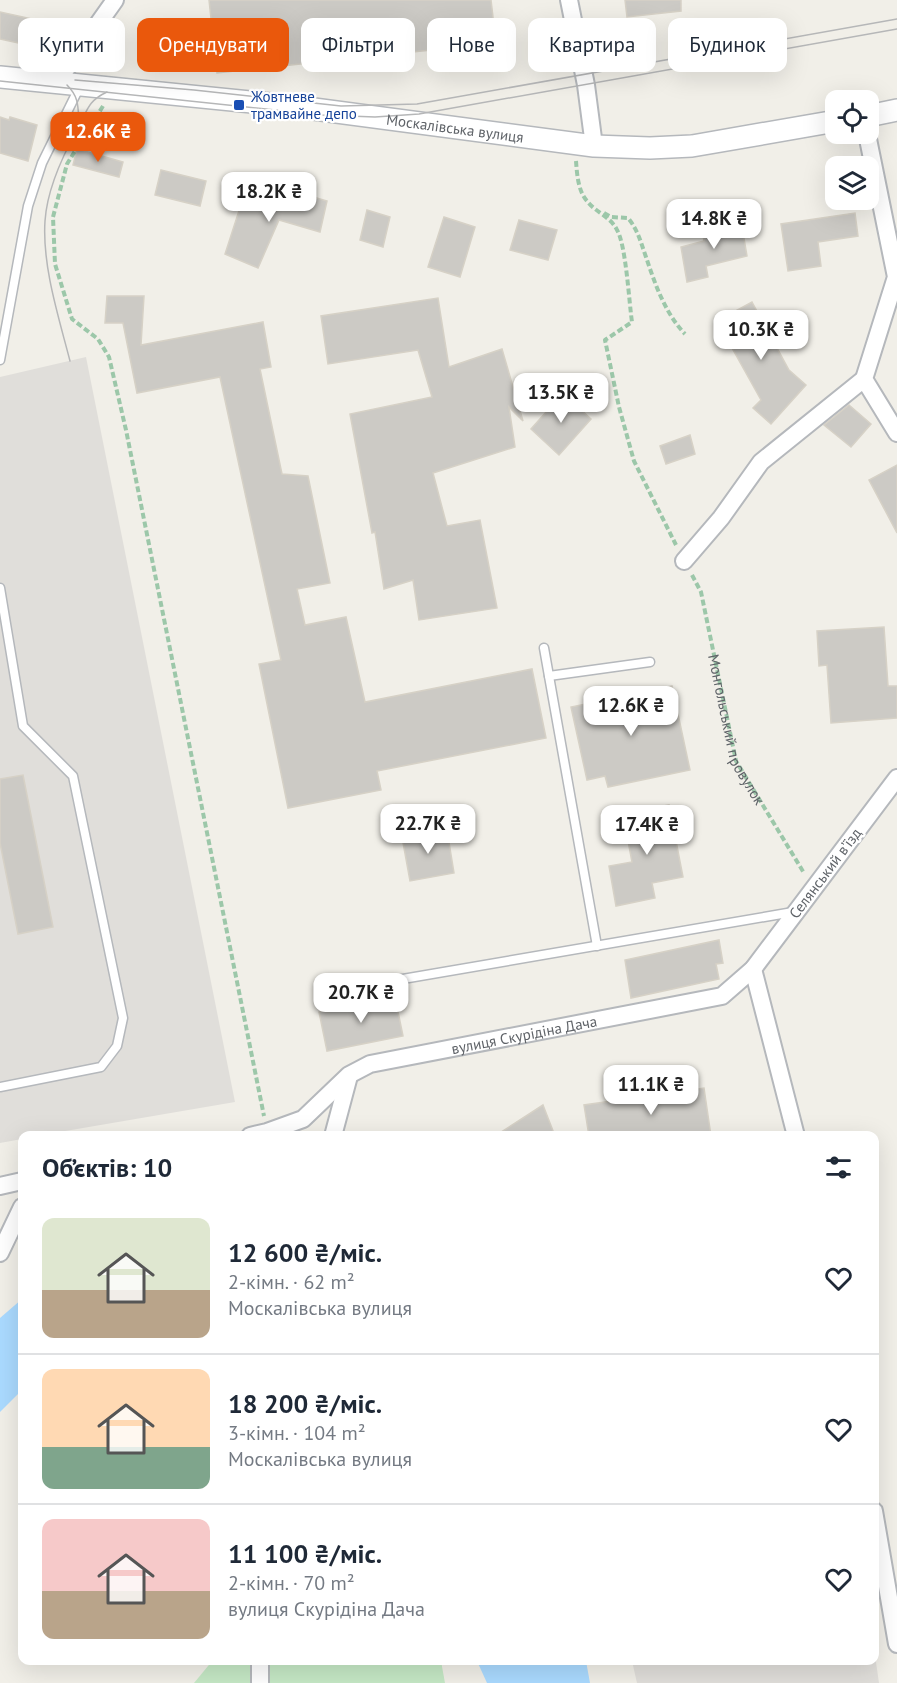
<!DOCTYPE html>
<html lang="uk">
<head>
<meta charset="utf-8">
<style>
	:root { --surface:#fff; --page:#f6f6f7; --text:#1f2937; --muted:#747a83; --line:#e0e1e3; --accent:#ea580c }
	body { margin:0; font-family:"PT Sans",sans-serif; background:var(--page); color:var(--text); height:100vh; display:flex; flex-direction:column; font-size:22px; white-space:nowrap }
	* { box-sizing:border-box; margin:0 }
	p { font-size:20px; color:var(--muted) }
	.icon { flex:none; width:33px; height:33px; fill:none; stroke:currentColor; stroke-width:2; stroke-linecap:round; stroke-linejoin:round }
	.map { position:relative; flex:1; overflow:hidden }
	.drawer { position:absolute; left:18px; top:1131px; width:861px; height:534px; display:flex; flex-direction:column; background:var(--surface); border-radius:12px; box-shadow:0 6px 24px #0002 }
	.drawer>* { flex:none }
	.top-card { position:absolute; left:18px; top:18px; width:861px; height:54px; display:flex; gap:12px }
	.fabs { position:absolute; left:825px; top:90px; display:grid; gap:12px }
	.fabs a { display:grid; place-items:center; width:54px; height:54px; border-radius:12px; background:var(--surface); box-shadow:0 6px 24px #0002; font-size:30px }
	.price { position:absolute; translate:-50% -51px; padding:0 14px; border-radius:12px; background:#fff; color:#222; font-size:20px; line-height:39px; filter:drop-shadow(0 2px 3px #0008) }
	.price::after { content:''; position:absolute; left:50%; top:36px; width:18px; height:14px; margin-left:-9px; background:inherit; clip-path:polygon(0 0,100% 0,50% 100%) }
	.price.on { background:var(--accent); color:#fff }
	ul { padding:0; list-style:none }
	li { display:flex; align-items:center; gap:18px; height:150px; padding:0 24px }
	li+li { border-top:2px solid var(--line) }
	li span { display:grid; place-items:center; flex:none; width:168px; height:120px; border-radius:12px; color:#555 }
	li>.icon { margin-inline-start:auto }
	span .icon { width:72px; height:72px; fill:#fffc; stroke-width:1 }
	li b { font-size:26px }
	h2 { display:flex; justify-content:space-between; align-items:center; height:72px; padding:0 24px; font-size:26px }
	.pill { padding:0 21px; border-radius:12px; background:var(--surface); box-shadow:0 6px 24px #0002; font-size:21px; line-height:54px }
	.pill.on { background:var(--accent); color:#fff }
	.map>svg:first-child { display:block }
</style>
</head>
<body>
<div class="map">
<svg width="897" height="1683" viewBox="0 0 897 1683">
	<rect width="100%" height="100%" fill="#f1efe8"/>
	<!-- industrial -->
	<g fill="#e0deda">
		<path d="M 86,357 L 235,1102 L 42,1135 L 22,1136 L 22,1139 L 0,1143 L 0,377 Z"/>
		<path d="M 875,1655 L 879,1683 L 637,1683 L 632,1661 L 874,1660 Z"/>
	</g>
	<!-- green -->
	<path fill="#c5e8c5" d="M 213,1660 L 441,1661 L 445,1683 L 194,1683 Z"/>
	<!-- water -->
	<g fill="#aadaff">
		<path d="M 22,1299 L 22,1390 L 0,1412 L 0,1318 Z"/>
		<path d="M 477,1661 L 586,1661 L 590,1683 L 487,1683 Z"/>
	</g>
	<!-- building -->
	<g fill="#cccac5" stroke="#d6d1c6" stroke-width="1.5">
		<path d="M 209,0 L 491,0 L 496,43 L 217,73 Z"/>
		<path d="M 625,0 L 681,0 L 681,11 L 627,17 Z"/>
		<path d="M 0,12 L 55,24 L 51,50 L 0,39 Z"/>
		<path d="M 0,117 L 9,120 L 10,117 L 37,125 L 28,161 L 0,153 Z"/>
		<path d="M 77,149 L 123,162 L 119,177 L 73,165 Z"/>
		<path d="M 161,170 L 206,181 L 200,206 L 155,195 Z"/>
		<path d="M 247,186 L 301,206 L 303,194 L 327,201 L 320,232 L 279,220 L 258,268 L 225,254 Z"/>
		<path d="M 367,210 L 390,217 L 383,247 L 360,240 Z"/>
		<path d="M 855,213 L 858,236 L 818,242 L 821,266 L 788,271 L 781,224 Z"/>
		<path d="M 444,217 L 475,227 L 460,277 L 428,267 Z"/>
		<path d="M 519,220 L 557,230 L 548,260 L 510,250 Z"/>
		<path d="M 741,221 L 747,256 L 706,266 L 708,277 L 687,282 L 681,247 L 704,241 L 702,230 Z"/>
		<path d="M 107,296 L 144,296 L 141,345 L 263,322 L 271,367 L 260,369 L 282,474 L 308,476 L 330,583 L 297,589 L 305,625 L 346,617 L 365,702 L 532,669 L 546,738 L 377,771 L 381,790 L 288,808 L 259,664 L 281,660 L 220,377 L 137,393 L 123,323 L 105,323 Z"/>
		<path d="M 438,298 L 449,367 L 502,349 L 523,421 L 509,407 L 515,447 L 433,473 L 447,526 L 480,520 L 497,608 L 419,620 L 413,580 L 384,589 L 375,532 L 372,533 L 350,414 L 432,397 L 418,350 L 328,364 L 321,316 Z"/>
		<path d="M 752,302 L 789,370 L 806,385 L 771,424 L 753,408 L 761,400 L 717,321 Z"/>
		<path d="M 563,393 L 591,419 L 559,455 L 531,429 Z"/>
		<path d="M 849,405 L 871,424 L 851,447 L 824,425 Z"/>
		<path d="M 690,435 L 695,454 L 666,464 L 660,446 Z"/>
		<path d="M 897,465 L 897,533 L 869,480 Z"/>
		<path d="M 884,627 L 888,686 L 897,686 L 897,718 L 831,723 L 827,665 L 819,666 L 817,631 Z"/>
		<path d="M 672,686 L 690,770 L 608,787 L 605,776 L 587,780 L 571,707 Z"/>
		<path d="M 23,775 L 53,927 L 18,934 L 0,843 L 0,779 Z"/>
		<path d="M 669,805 L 683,877 L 652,883 L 655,898 L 616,906 L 609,866 L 632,862 L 623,814 Z"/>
		<path d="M 447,830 L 454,873 L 410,881 L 402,837 Z"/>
		<path d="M 719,940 L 723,963 L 716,964 L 719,979 L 631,998 L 625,960 Z"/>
		<path d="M 395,997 L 403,1036 L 327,1051 L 319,1012 Z"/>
		<path d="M 704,1088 L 711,1136 L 589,1136 L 584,1105 Z"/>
		<path d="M 543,1105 L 555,1136 L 495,1136 Z"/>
	</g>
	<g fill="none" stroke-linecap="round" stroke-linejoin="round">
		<defs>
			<g id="service">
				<path d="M 0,360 L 28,206 L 42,163 L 76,94 L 81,88"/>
				<path d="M 0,588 L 23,726 L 73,776 L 123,1018 L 117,1046 L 101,1067 L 0,1087"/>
				<path d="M 544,648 L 597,946"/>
				<path d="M 549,676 L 650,662"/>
				<path d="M 356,987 L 793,912"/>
			</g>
			<g id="minor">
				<path d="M 569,0 L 586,85 L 594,146"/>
				<path d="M 59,79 L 115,0"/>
				<path d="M 867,134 L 896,277 L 864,379 L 897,433"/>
				<path d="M 684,561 L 721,518 L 761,462 L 864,379"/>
				<path d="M 753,969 L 796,1136"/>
				<path id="s2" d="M 250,1136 L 267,1132 L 303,1119 L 349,1075 L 370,1064 L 722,996 L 753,969 L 897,778"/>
				<path d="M 333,1136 L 349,1076"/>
				<path d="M 0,1186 L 22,1181"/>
				<path d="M 0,1253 L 22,1207"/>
				<path d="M 874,1511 L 897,1644"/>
				<path d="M 260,1660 L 260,1683"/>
			</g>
			<g id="tertiary">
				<path id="s3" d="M 0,77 L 291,106 L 594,146 L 650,148 L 692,146 L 836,121"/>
				<path d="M 868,116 L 897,110"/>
			</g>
		</defs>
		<!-- service casing -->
		<use href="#service" stroke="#b5b8bc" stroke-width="11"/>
		<!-- minor casing -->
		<use href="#minor" stroke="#b5b8bc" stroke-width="20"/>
		<!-- tertiary casing -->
		<use href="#tertiary" stroke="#b5b8bc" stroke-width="24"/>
		<!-- path -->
		<g stroke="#9cc7a9" stroke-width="4" stroke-dasharray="6 3" stroke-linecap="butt">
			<path d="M 103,106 L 67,164 L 53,217 L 55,264 L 72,319 L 98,339 L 109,357 L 126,430 L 264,1116"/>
			<path d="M 576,161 C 577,174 578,191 587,201 C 595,212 611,217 617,230 C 626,245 629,302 632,322 L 605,340 L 619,407 L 634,461 L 676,545"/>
			<path d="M 604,213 L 611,217 L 628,218 C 638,230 641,243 646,257 C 655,284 665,313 685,334"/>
			<path id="s1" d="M 692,575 L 701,592 L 736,761 L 804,873"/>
		</g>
		<!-- service -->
		<use href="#service" stroke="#fff" stroke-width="8"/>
		<!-- minor -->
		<use href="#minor" stroke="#fff" stroke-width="16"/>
		<!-- tertiary -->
		<use href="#tertiary" stroke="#fff" stroke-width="21"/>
		<!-- tram -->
		<g stroke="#b6b7b8" stroke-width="1.5">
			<path d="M 75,80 L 194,90 L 341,106 L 417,104 L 897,19"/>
			<path d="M 0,81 L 323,115 L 375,117 L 419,114 L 897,29"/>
			<path d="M 67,85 C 79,97 78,106 79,123"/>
			<path d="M 70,361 C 59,318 42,266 45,221 C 47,190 62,157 77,130 C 87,112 87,101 107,92"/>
		</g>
	</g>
	<!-- markers -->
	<rect fill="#1a4fb4" stroke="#fff" stroke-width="2" x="233" y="99" width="12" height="12" rx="3"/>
	<g text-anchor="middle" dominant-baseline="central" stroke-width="4.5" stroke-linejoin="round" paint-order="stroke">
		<!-- transit labels -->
		<g font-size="15" fill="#164399" stroke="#fff" text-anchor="start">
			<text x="251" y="96">Жовтневе<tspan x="251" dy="17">трамвайне депо</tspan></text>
		</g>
		<!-- street labels -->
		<g font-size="15" fill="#5f6368" stroke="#fff">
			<text stroke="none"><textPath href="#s3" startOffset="458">Москалівська вулиця</textPath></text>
			<text stroke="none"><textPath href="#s1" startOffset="162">Монгольський провулок</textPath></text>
			<text transform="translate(825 873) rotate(-53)">Селянський вʼїзд</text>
			<text stroke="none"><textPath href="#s2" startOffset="300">вулиця Скурідіна Дача</textPath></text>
		</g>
	</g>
</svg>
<div class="fabs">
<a><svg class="icon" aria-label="locate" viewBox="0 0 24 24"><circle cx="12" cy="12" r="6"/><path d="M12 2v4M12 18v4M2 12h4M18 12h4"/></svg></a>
<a><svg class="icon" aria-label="layers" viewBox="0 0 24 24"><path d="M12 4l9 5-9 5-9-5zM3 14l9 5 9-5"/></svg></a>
</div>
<b class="price on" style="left:98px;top:163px">12.6K ₴</b>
<b class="price" style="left:269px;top:223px">18.2K ₴</b>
<b class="price" style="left:714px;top:250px">14.8K ₴</b>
<b class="price" style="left:761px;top:361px">10.3K ₴</b>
<b class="price" style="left:561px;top:424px">13.5K ₴</b>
<b class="price" style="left:631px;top:737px">12.6K ₴</b>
<b class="price" style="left:428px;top:855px">22.7K ₴</b>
<b class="price" style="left:647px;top:856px">17.4K ₴</b>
<b class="price" style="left:361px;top:1024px">20.7K ₴</b>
<b class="price" style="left:651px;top:1116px">11.1K ₴</b>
<div class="top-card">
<a class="pill">Купити</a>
<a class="pill on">Орендувати</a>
<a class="pill">Фільтри</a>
<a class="pill">Нове</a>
<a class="pill">Квартира</a>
<a class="pill">Будинок</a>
</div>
<section class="drawer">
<h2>Об’єктів: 10<svg class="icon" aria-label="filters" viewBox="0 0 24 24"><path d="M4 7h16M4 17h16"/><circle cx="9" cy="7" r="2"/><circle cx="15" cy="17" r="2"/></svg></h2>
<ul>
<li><span style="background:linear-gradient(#dfe7d0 60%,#b9a48a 0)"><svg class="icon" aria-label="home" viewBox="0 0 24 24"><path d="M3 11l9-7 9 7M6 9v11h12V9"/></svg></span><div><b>12 600 ₴/міс.</b><p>2-кімн. · 62 m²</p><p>Москалівська вулиця</p></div><svg class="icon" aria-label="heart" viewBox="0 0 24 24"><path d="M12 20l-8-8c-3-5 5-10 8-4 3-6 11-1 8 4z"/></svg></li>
<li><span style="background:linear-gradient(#ffd9b3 65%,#7fa58c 0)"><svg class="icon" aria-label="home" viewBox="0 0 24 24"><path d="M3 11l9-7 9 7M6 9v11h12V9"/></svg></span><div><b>18 200 ₴/міс.</b><p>3-кімн. · 104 m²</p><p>Москалівська вулиця</p></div><svg class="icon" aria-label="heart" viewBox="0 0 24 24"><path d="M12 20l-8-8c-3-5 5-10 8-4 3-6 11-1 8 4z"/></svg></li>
<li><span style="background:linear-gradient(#f6c9c9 60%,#b9a48a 0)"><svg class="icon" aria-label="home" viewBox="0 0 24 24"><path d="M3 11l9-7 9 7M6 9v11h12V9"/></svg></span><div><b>11 100 ₴/міс.</b><p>2-кімн. · 70 m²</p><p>вулиця Скурідіна Дача</p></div><svg class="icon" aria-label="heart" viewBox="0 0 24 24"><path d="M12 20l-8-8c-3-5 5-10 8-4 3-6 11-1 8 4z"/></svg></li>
</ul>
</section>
</div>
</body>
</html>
